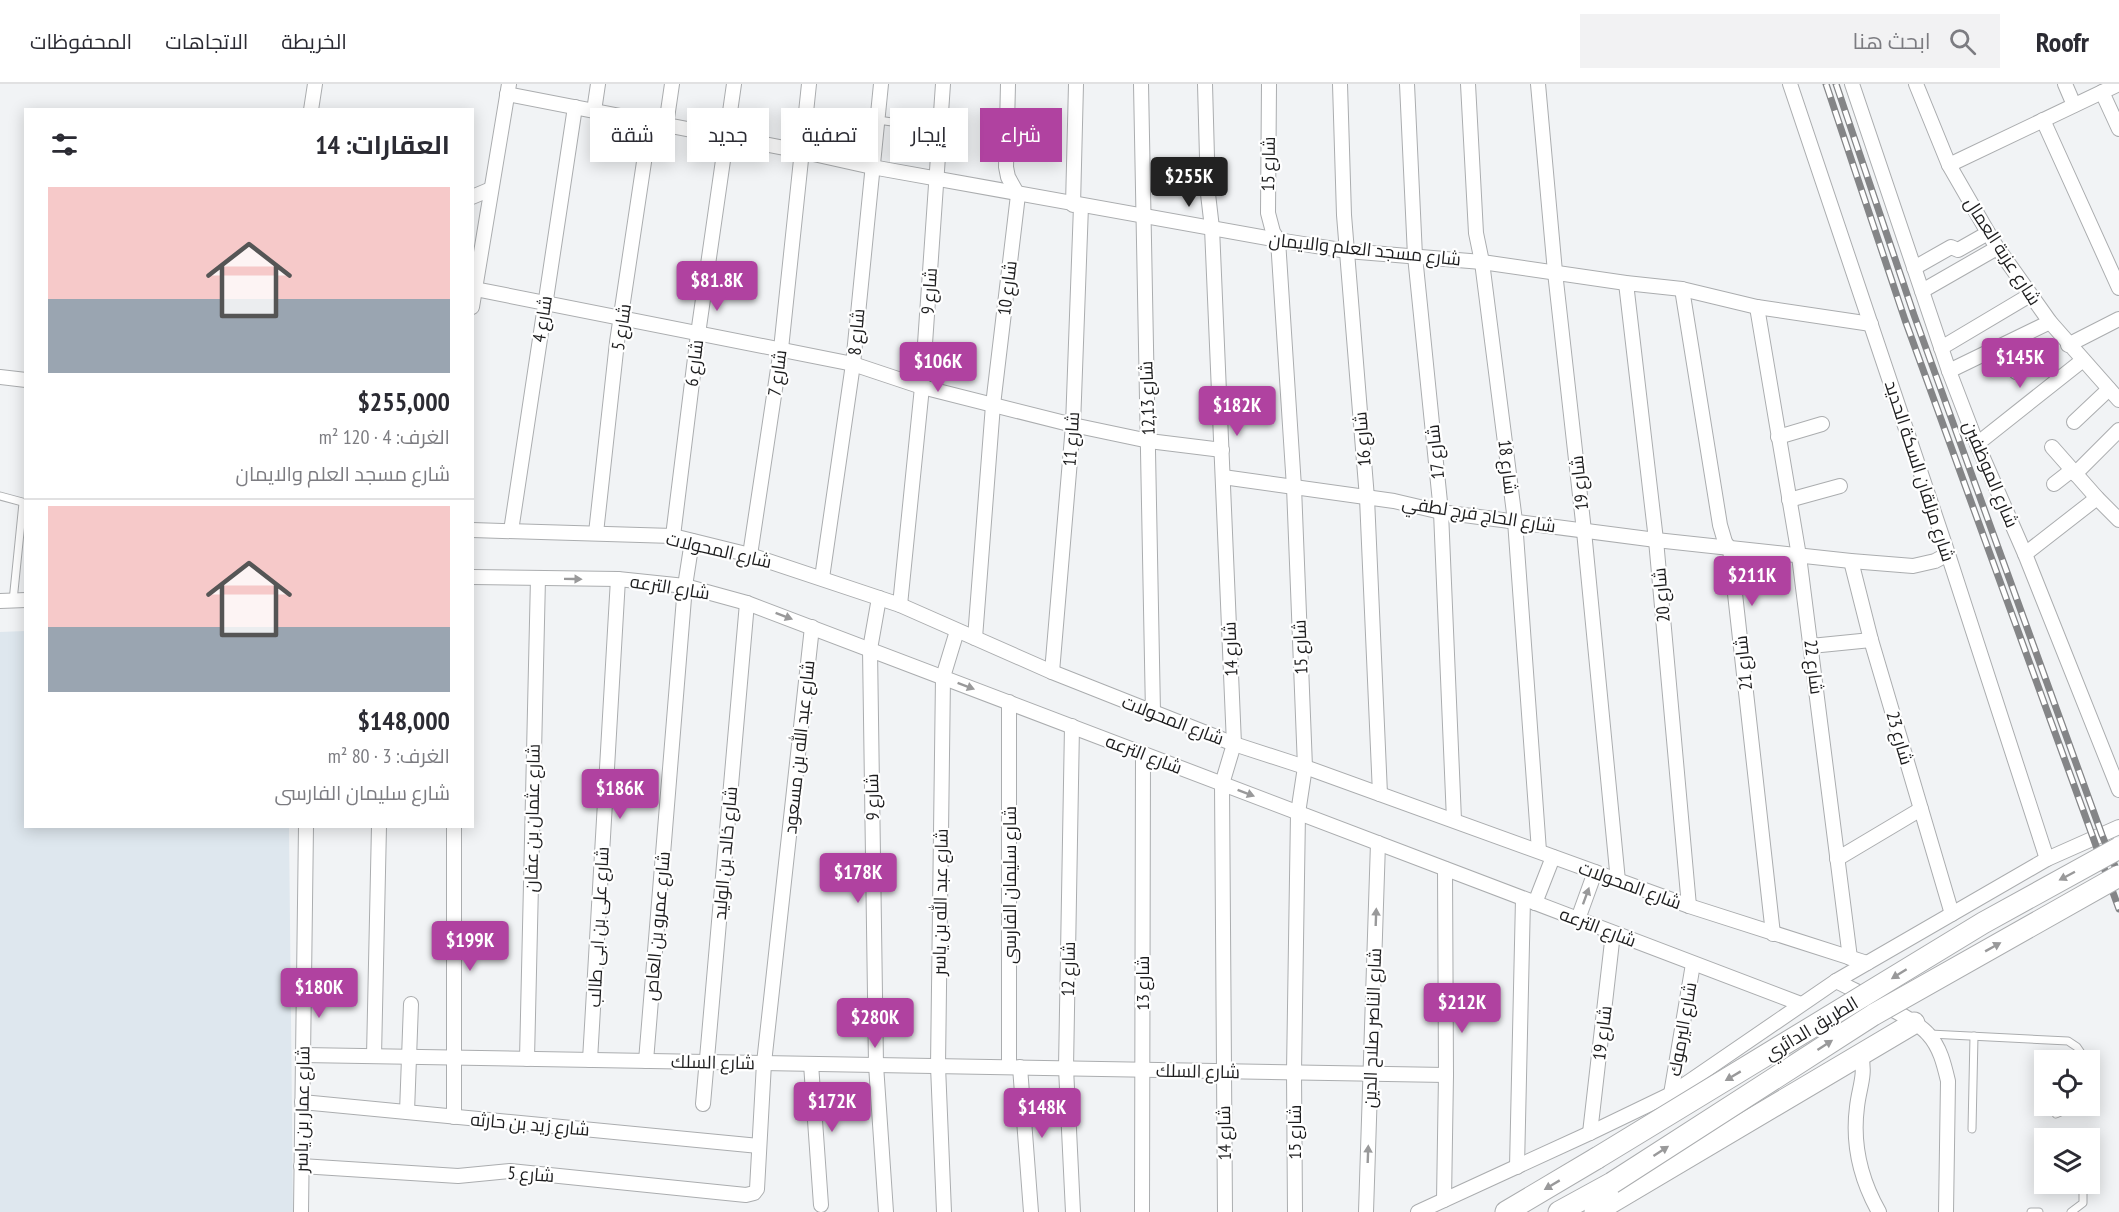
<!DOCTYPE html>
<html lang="ar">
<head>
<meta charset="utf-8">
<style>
	:root { --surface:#fff; --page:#f2f2f3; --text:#2b2b33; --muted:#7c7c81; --line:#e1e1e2; --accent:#b042a0 }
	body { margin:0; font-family:"PT Sans Narrow",Cairo,sans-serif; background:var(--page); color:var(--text); direction:rtl; height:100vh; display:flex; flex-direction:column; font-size:22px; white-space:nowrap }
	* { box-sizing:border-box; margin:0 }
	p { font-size:20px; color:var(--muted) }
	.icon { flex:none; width:33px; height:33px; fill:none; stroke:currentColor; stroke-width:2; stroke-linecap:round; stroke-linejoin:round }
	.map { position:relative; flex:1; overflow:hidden; direction:ltr }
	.details { position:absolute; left:24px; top:24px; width:450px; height:720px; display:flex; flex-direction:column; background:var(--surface); border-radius:0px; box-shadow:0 3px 15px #0003; direction:rtl }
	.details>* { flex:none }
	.banner { position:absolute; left:492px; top:24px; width:570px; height:54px; direction:rtl; display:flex; gap:12px }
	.fabs { position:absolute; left:2034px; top:966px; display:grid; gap:12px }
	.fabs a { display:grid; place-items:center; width:66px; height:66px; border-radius:0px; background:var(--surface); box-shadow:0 3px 15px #0003; font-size:30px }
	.price { position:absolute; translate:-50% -51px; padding:0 14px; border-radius:6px; background:var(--accent); color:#fff; font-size:20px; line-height:39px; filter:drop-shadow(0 2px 3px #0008) }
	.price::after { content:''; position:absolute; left:50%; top:36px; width:18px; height:14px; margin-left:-9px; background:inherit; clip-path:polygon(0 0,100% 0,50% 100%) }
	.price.on { background:#222; color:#fff }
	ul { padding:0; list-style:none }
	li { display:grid; align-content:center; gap:12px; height:318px; padding:0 24px }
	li+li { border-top:2px solid var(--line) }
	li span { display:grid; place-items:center; height:186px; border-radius:0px; color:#555 }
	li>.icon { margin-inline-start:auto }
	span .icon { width:108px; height:108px; fill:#fffc; stroke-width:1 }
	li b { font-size:26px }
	h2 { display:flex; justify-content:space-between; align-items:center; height:72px; padding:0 24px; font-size:26px }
	.tag { padding:0 21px; border-radius:0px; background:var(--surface); box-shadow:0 3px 15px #0003; font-size:21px; line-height:54px }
	.tag.on { background:var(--accent); color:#fff }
	header { display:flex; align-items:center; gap:36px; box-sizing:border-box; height:84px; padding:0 30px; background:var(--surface); border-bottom:2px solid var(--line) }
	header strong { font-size:28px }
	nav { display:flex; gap:33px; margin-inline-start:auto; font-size:21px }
	.search { width:420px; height:54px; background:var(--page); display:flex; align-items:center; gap:15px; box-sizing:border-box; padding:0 21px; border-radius:0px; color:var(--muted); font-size:22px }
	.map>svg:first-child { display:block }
</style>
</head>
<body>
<header>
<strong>Roofr</strong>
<div class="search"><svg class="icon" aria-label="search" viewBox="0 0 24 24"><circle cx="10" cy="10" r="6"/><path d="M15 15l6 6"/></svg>ابحث هنا</div>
<nav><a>الخريطة</a><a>الاتجاهات</a><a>المحفوظات</a></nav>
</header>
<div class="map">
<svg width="2119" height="1128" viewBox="0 0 2119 1128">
	<rect width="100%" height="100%" fill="#f1f3f5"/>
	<!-- built -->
	<path fill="#dee7ee" d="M 25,547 L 26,742 L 289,743 L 293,1128 L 0,1128 L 0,548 Z"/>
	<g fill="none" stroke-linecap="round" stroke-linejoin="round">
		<defs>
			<g id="service">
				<path d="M 878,36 L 899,39 L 899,48 L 919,51"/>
				<path d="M 0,412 L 26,419"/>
				<path d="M 13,517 L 23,419"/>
				<path d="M 1930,950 L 2068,957 L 2077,963 L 2086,976"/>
				<path d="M 2090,989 L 2090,993"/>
				<path d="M 2056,1030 L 2074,1022"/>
				<path d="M 1972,1045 L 1974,952"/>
				<path d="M 2031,1128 L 2039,1128"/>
				<path d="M 2071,1128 L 2083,1119 L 2083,1100"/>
			</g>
			<g id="minor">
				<path d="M 1141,0 L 1153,629"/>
				<path d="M 1205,0 L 1208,110 L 1212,144 L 1234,660 L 1222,700 L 1225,1128"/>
				<path d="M 1269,0 L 1268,129 L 1273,148 L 1278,156 L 1294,403 L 1305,683 L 1298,729 L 1294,988 L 1295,1128"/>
				<path d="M 1340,0 L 1344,131 L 1367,414 L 1380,710"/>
				<path d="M 1407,0 L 1415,172 L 1441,428 L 1454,736"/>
				<path d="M 1468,0 L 1476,149 L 1482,178 L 1515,437 L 1539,767"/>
				<path d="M 1538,0 L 1555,188 L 1584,447 L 1618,797"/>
				<path d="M 1790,0 L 1948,470 L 2047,775"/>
				<path d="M 1852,0 L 1949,287 L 1977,360 L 2025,470 L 2119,706"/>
				<path d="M 1916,0 L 1949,81 L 1994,159 L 2050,238 L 2119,316"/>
				<path d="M 2065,0 L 2074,21"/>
				<path d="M 2102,8 L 2119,45"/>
				<path d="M 507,10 L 800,67 L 872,83 L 1278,156 L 1347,167 L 1482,178 L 1626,199 L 1682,205 L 1757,223 L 1871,240"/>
				<path d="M 311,26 L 315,0"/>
				<path d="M 594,27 L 598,0"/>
				<path d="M 2043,36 L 2119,204"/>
				<path d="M 666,41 L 672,0"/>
				<path d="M 1949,81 L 2119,0"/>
				<path d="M 472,113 L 491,105"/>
				<path d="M 1073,121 L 1076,0"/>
				<path d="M 1914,184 L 1951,163 L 1958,166 L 1988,149"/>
				<path d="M 1626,199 L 1656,456 L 1689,822"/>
				<path d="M 475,205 L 853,280 L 922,303 L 1073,341 L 1149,357 L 1222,366"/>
				<path d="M 1682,205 L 1720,441 L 1725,458 L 1730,465 L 1773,850"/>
				<path d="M 1922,207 L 1997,164"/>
				<path d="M 472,223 L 509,0"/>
				<path d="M 1757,223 L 1799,472 L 1850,874"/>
				<path d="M 2004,261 L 2016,288"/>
				<path d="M 2068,261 L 2119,235"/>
				<path d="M 1941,264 L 2030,211"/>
				<path d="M 1949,287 L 2050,238"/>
				<path d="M 0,293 L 26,296"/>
				<path d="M 2074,338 L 2109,305"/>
				<path d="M 1778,353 L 1822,340"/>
				<path d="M 1977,360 L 2083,276"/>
				<path d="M 2052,363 L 2097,414 L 2119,436"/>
				<path d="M 2075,390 L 2119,346"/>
				<path d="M 1223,393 L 1394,417 L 1441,428 L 1656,456 L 1851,477 L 1913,482 L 1935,477 L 1948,470"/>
				<path d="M 2054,400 L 2072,386"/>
				<path d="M 1789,416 L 1840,402"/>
				<path d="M 472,446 L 673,452 L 750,471 L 900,521 L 1052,588 L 1234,660 L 1305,683 L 1689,822 L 1867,879"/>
				<path d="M 511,447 L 575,23"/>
				<path d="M 596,449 L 617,258 L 650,38"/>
				<path d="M 673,452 L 698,250 L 734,0"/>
				<path d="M 2025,470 L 2097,414"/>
				<path d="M 750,471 L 781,265 L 809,0"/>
				<path d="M 1851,477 L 1871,556 L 1952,830"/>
				<path d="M 472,493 L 618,495 L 685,502 L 747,519 L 1801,920"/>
				<path d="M 822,494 L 853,280 L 881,0"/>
				<path d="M 879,514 L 870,565 L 876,981 L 886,1128"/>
				<path d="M 0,517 L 26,516"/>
				<path d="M 900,521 L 922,303 L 943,0"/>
				<path d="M 975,554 L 993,321 L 1018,111 L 1008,93 L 1006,83 L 1008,0"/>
				<path d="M 1811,562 L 1871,556"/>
				<path d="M 1052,588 L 1073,341 L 1081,122"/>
				<path d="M 1009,618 L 1009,983"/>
				<path d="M 1072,642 L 1066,984 L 1073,1128"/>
				<path d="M 1837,775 L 1921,725"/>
				<path d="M 1535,819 L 1553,773"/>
				<path d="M 1578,835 L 1595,788"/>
				<path d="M 1836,897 C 1859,909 1913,933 1928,950 C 1940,963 1944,980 1948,997 L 1946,1128"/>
				<path d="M 303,971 L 1446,991"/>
				<path d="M 374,972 L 379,742"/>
				<path d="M 1861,972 C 1866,991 1859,1004 1857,1023 C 1852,1061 1861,1096 1879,1128"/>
				<path d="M 527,975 L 538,494"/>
				<path d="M 590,976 L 618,495"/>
				<path d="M 646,977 L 685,502 L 692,457"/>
				<path d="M 811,980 L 821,1121"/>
				<path d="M 1020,983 L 1031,1128"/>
				<path d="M 1671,1010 L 1693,880"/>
				<path d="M 302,1018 L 759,1062"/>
				<path d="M 703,1020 L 747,519"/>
				<path d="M 407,1028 L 411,920"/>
				<path d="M 454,1033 L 454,742"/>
				<path d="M 1590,1049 L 1613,849"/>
				<path d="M 301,1082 L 458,1092 L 510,1087 L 746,1111 L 754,1109 L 757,1105 L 764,979 L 812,543"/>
				<path d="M 1517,1083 L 1523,815"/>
				<path d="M 1444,1116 L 1446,991 L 1445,785"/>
				<path d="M 301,1128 L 306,742"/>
				<path d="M 944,1128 L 938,982 L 943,593 L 957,547"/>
				<path d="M 1142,1128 L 1143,669"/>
				<path d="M 1366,1128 L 1378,759"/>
				<path d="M 1418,1128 L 1590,1049 L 1671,1010 L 1836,897 L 2047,775 L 2119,743"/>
			</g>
			<g id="primary">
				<path d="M 1506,1128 L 1597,1074"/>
				<path d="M 1559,1128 L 1612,1099"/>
				<path d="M 1595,1128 L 1914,939"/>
			</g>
		</defs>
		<!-- service casing -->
		<use href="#service" stroke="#abadaf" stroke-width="9"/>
		<!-- minor casing -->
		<use href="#minor" stroke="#abadaf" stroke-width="16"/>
		<!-- primary casing -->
		<use href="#primary" stroke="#abadaf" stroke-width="23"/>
		<!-- service -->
		<use href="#service" stroke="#fff" stroke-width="7"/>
		<!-- minor -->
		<use href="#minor" stroke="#fff" stroke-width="14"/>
		<!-- primary -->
		<use href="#primary" stroke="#fff" stroke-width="21"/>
		<defs>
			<g id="rail">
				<path d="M 1826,0 L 1905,236 L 2119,825"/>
				<path d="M 1836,0 L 1914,231 L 2102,751 L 2119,792"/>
			</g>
		</defs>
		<!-- rail casing -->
		<use href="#rail" stroke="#848587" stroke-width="7"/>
		<!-- rail -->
		<use href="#rail" stroke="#fff" stroke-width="4.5" stroke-dasharray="14" stroke-linecap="butt"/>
		<defs>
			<g id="primary-bridge">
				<path d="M 1597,1074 L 1983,839 L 2119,764"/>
				<path d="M 1612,1099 L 1873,931 L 2119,792"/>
			</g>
		</defs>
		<!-- primary-bridge casing -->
		<use href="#primary-bridge" stroke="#abadaf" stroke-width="23" stroke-linecap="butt"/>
		<!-- primary-bridge -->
		<use href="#primary-bridge" stroke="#fff" stroke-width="21"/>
	</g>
	<!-- one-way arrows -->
	<defs><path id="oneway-solid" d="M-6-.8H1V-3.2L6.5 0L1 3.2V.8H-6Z" transform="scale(1.5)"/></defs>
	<g fill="#99999a">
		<use href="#oneway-solid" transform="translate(573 495) rotate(1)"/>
		<use href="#oneway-solid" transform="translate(784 532) rotate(21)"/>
		<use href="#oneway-solid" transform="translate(966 602) rotate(21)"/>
		<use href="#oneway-solid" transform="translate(1246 709) rotate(21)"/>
		<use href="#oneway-solid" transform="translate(2067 792) rotate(152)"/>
		<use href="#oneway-solid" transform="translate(1586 812) rotate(-70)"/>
		<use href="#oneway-solid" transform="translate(1376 833) rotate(-88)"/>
		<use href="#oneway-solid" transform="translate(1993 863) rotate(-29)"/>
		<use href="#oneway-solid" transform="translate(1899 890) rotate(148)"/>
		<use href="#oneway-solid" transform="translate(1825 961) rotate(-33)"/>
		<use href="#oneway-solid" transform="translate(1733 992) rotate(149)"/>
		<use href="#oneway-solid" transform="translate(1661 1067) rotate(-33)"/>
		<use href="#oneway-solid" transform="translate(1368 1070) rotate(-88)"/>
		<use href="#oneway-solid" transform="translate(1552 1101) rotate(149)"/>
	</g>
	<g text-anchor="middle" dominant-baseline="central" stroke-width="4.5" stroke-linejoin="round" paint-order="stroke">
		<!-- street labels -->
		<g font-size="18" fill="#1d1d1e" stroke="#fff">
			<text transform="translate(1268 80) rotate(-89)">شارع 15</text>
			<text transform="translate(1365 165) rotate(6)">شارع مسجد العلم والايمان</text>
			<text transform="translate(2003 167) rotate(57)">شارع عزبة العمال</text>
			<text transform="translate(1007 204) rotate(-83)">شارع 10</text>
			<text transform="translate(929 207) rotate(-86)">شارع 9</text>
			<text transform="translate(542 235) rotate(-81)">شارع 4</text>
			<text transform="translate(621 243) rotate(-81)">شارع 5</text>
			<text transform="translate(856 248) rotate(-85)">شارع 8</text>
			<text transform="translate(694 279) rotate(-83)">شارع 6</text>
			<text transform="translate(777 289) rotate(-82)">شارع 7</text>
			<text transform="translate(1147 314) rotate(-92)">شارع 12,13</text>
			<text transform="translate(1071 355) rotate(-86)">شارع 11</text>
			<text transform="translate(1362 355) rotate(-95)">شارع 16</text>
			<text transform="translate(1435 368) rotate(-96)">شارع 17</text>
			<text transform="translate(1508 383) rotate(83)">شارع 18</text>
			<text transform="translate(1920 387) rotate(72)">شارع مزلقان السكة الحديد</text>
			<text transform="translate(1991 390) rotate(67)">شارع الموظفين</text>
			<text transform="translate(1579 399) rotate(-96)">شارع 19</text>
			<text transform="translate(1479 430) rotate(9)">شارع الحاج فرج لطفي</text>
			<text transform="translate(719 466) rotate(13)">شارع المحولات</text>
			<text transform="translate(670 503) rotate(9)">شارع الترعه</text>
			<text transform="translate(1661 511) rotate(-95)">شارع 20</text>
			<text transform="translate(1300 563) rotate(-92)">شارع 15</text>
			<text transform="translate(1230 565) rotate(-92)">شارع 14</text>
			<text transform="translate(1743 579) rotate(-96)">شارع 21</text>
			<text transform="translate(1814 583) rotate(83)">شارع 22</text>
			<text transform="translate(1173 636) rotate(21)">شارع المحولات</text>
			<text transform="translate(1900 654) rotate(74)">شارع 23</text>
			<text transform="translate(799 663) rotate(-84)">شارع عبد الله بن مسعود</text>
			<text transform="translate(1144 670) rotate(21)">شارع الترعه</text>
			<text transform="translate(872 713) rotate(-91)">شارع 9</text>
			<text transform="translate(532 734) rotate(-89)">شارع عثمان بن عفان</text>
			<text transform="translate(725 769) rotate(-85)">شارع خالد بن الوليد</text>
			<text transform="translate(1009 801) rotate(-90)">شارع سليمان الفارسى</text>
			<text transform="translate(1630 801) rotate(20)">شارع المحولات</text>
			<text transform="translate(940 818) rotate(-89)">شارع عبد الله بن ياسر</text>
			<text transform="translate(657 842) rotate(-85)">شارع عمرو بن العاص</text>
			<text transform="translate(598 843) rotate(-87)">شارع على بن ابى طالب</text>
			<text transform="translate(1598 843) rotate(21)">شارع الترعه</text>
			<text transform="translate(1068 885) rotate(-89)">شارع 12</text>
			<text transform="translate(1142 899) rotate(-90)">شارع 13</text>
			<text transform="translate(1372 944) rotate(-88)">شارع الناصر صلاح الدين</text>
			<text transform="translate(1811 944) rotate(-31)">الطريق الدائري</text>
			<text transform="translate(1682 945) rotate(-80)">شارع اليرموك</text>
			<text transform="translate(1602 949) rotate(-83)">شارع 19</text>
			<text transform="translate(713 978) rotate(1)">شارع السلك</text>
			<text transform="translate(1198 987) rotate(1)">شارع السلك</text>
			<text transform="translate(302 1025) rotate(-89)">شارع عمار بن ياسر</text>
			<text transform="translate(530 1040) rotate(5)">شارع زيد بن حارثه</text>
			<text transform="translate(1294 1048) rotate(-90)">شارع 15</text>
			<text transform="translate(1224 1049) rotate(-91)">شارع 14</text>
			<text transform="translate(531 1090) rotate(4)">شارع 5</text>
		</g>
	</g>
</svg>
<div class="fabs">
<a><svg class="icon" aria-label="locate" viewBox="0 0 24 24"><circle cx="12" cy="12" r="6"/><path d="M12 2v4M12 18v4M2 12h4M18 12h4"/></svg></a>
<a><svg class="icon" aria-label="layers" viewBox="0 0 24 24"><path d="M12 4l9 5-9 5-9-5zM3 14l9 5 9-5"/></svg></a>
</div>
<b class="price on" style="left:1189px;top:124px">$255K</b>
<b class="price" style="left:717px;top:228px">$81.8K</b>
<b class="price" style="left:2020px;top:305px">$145K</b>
<b class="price" style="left:938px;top:309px">$106K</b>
<b class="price" style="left:1237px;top:353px">$182K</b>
<b class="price" style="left:1752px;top:523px">$211K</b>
<b class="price" style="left:620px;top:736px">$186K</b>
<b class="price" style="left:858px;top:820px">$178K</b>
<b class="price" style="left:470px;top:888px">$199K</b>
<b class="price" style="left:319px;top:935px">$180K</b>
<b class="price" style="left:1462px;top:950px">$212K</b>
<b class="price" style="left:875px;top:965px">$280K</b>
<b class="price" style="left:832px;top:1049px">$172K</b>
<b class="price" style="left:1042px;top:1055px">$148K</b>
<div class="banner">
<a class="tag on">شراء</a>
<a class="tag">إيجار</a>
<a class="tag">تصفية</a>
<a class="tag">جديد</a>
<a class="tag">شقة</a>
</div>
<section class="details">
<h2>العقارات: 14<svg class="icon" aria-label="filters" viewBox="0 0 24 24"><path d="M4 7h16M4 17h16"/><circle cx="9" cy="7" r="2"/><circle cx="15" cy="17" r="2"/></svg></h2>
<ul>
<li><span style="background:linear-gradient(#f6c9c9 60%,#9aa5b1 0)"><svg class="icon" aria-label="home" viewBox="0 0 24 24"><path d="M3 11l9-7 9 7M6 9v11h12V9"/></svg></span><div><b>$255,000</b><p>الغرف: 4 · 120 m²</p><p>شارع مسجد العلم والايمان</p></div></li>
<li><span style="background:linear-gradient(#f6c9c9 65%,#9aa5b1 0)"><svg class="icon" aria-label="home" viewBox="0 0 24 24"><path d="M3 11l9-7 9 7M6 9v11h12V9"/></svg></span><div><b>$148,000</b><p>الغرف: 3 · 80 m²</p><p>شارع سليمان الفارسى</p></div></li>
</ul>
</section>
</div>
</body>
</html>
